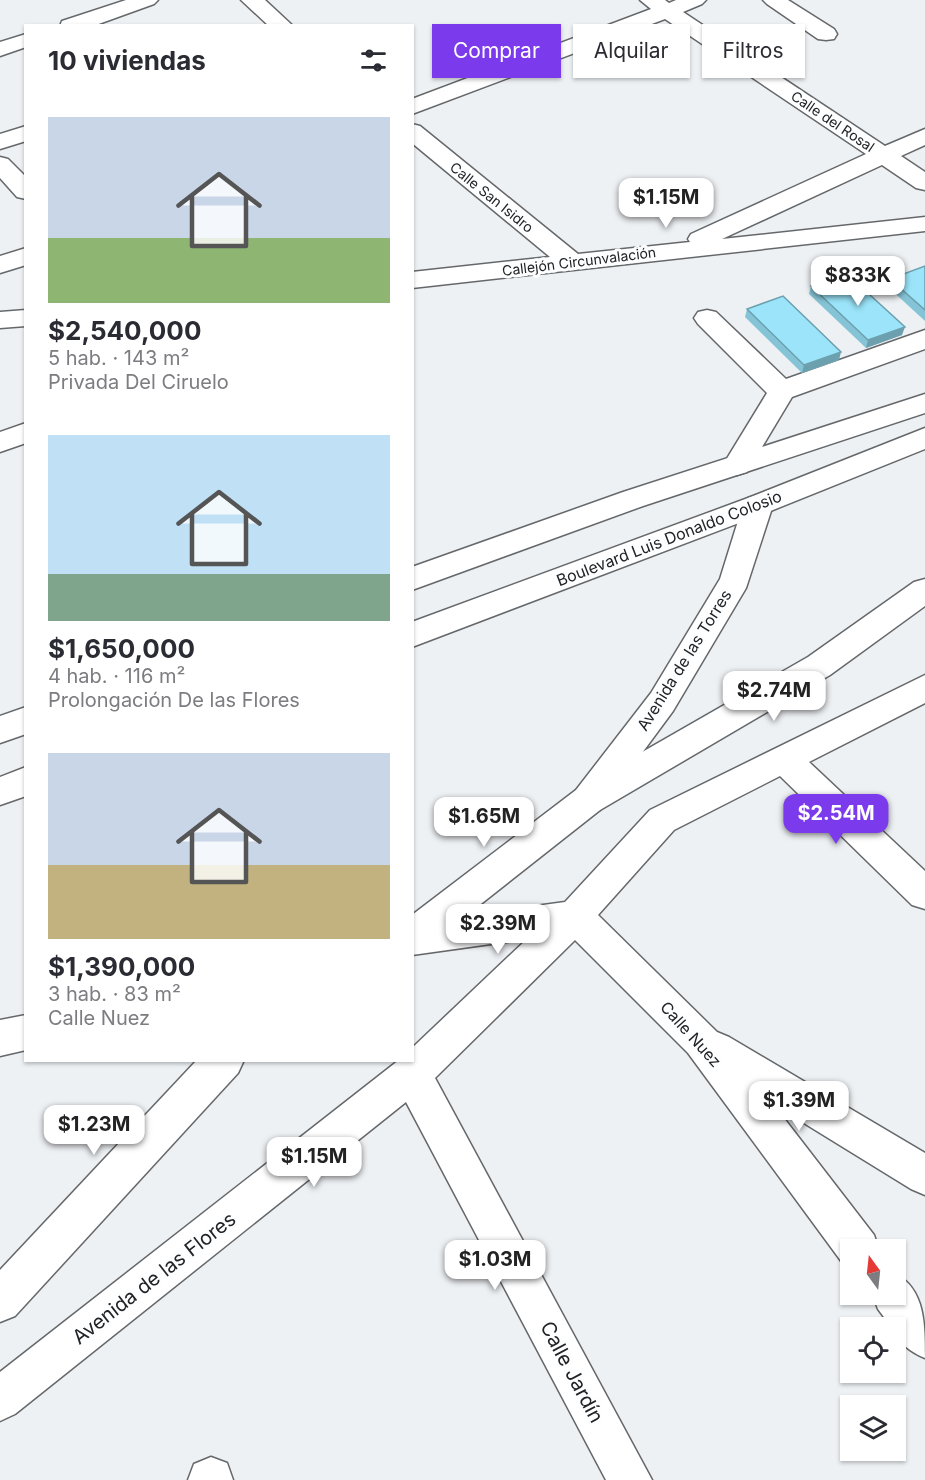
<!DOCTYPE html>
<html lang="es">
<head>
<meta charset="utf-8">
<style>
	:root { --surface:#fff; --page:#f2f2f3; --text:#2b2b33; --muted:#7c7c81; --accent:#7c3aed }
	body { margin:0; font-family:Inter,sans-serif; background:var(--page); color:var(--text); height:100vh; display:flex; flex-direction:column; font-size:22px; white-space:nowrap }
	* { box-sizing:border-box; margin:0 }
	p { font-size:20px; color:var(--muted) }
	.icon { flex:none; width:33px; height:33px; fill:none; stroke:currentColor; stroke-width:2; stroke-linecap:round; stroke-linejoin:round }
	.map { position:relative; flex:1; overflow:hidden }
	.drawer { position:absolute; left:24px; top:24px; width:390px; height:1038px; display:flex; flex-direction:column; background:var(--surface); border-radius:0px; box-shadow:0 2px 4px #0004 }
	.drawer>* { flex:none }
	.banner { position:absolute; left:432px; top:24px; width:402px; height:54px; display:flex; gap:12px }
	.needle { width:39px; rotate:345deg }
	.tools { position:absolute; left:840px; top:1239px; display:grid; gap:12px }
	.tools a { display:grid; place-items:center; width:66px; height:66px; border-radius:0px; background:var(--surface); box-shadow:0 2px 4px #0004; font-size:30px }
	.price { position:absolute; translate:-50% -51px; padding:0 14px; border-radius:12px; background:#fff; color:#222; font-size:20px; line-height:39px; filter:drop-shadow(0 2px 3px #0008) }
	.price::after { content:''; position:absolute; left:50%; top:36px; width:18px; height:14px; margin-left:-9px; background:inherit; clip-path:polygon(0 0,100% 0,50% 100%) }
	.price.selected { background:var(--accent); color:#fff }
	ul { padding:0; list-style:none }
	li { display:grid; align-content:center; gap:12px; height:318px; padding:0 24px }
	li span { display:grid; place-items:center; height:186px; border-radius:0px; color:#555 }
	li>.icon { margin-inline-start:auto }
	span .icon { width:108px; height:108px; fill:#fffc; stroke-width:1 }
	li b { font-size:26px }
	h2 { display:flex; justify-content:space-between; align-items:center; height:72px; padding:0 24px; font-size:26px }
	.pill { padding:0 21px; border-radius:0px; background:var(--surface); box-shadow:0 2px 4px #0004; font-size:21px; line-height:54px }
	.pill.selected { background:var(--accent); color:#fff }
	.map>svg:first-child { display:block }
</style>
</head>
<body>
<div class="map">
<svg width="925" height="1480" viewBox="0 0 925 1480">
	<rect width="100%" height="100%" fill="#eef1f4"/>
	<g fill="none" stroke-linecap="round" stroke-linejoin="round">
		<defs>
			<g id="minor">
				<path d="M 126,0 L 158,0 L 154,4 L 93,26 L 60,26 L 62,21 Z"/>
				<path d="M 241,0 L 265,0 L 293,26 L 269,26 Z"/>
				<path d="M 640,0 L 665,0 L 669,3 L 676,0 L 706,0 L 702,4 L 683,12 L 885,146 L 925,129 L 925,145 L 901,156 L 925,172 L 925,190 L 916,188 L 882,165 L 722,239 L 925,217 L 925,231 L 412,288 L 412,272 L 550,257 L 412,143 L 412,124 L 420,126 L 578,254 L 690,242 L 688,239 L 691,234 L 866,154 L 665,19 L 412,114 L 412,99 L 651,9 Z"/>
				<path d="M 763,0 L 788,0 L 834,29 L 837,34 L 834,39 L 826,40 L 818,39 L 767,4 Z"/>
				<path d="M 26,34 L 26,47 L 0,56 L 0,42 Z"/>
				<path d="M 26,126 L 26,141 L 0,149 L 0,134 Z"/>
				<path d="M 0,157 L 8,159 L 26,177 L 26,199 L 17,197 L 0,178 Z"/>
				<path d="M 26,248 L 26,265 L 0,273 L 0,256 Z"/>
				<path d="M 26,310 L 26,326 L 0,328 L 0,312 Z"/>
				<path d="M 707,310 L 716,312 L 786,379 L 925,330 L 925,349 L 792,397 L 747,472 L 737,475 L 727,472 L 723,465 L 767,393 L 698,324 L 694,318 L 698,312 Z"/>
				<path d="M 26,423 L 26,443 L 0,452 L 0,432 Z"/>
				<path d="M 925,579 L 925,606 L 830,675 L 600,810 L 588,814 L 576,810 L 571,800 L 576,790 L 808,657 L 914,582 Z"/>
				<path d="M 925,675 L 925,703 L 809,762 L 925,871 L 925,909 L 912,905 L 780,776 L 674,830 L 598,915 L 717,1032 L 729,1037 L 925,1153 L 925,1195 L 911,1189 L 773,1104 L 874,1235 L 879,1250 L 850,1250 L 850,1267 L 844,1265 L 688,1053 L 575,940 L 435,1078 L 652,1480 L 606,1480 L 406,1102 L 15,1414 L 0,1421 L 0,1372 L 399,1060 L 412,1060 L 412,1048 L 527,939 L 412,955 L 412,923 L 565,902 L 650,810 Z"/>
				<path d="M 26,1015 L 26,1050 L 0,1056 L 0,1020 Z"/>
				<path d="M 896,1274 C 925,1290 925,1324 925,1358 C 913,1353 896,1343 896,1328 L 892,1328 L 878,1309 L 872,1294 L 896,1294 Z"/>
				<path d="M 211,1457 L 227,1463 L 233,1480 L 188,1480 L 194,1464 Z"/>
			</g>
			<g id="major">
				<path d="M 758,495 L 768,498 L 773,505 L 746,588 L 673,711 L 600,810 L 425,948 L 412,953 L 412,915 L 576,790 L 651,693 L 720,579 L 743,505 L 748,498 Z"/>
				<path d="M 197,1060 L 244,1060 L 238,1073 L 15,1316 L 0,1322 L 0,1270 Z"/>
			</g>
			<g id="highway">
				<path d="M 925,394 L 925,413 L 643,506 L 412,590 L 412,567 L 623,492 Z"/>
				<path d="M 925,428 L 925,449 L 768,512 L 412,647 L 412,622 L 748,498 Z"/>
				<path d="M 26,707 L 26,734 L 0,743 L 0,716 Z"/>
				<path d="M 26,767 L 26,796 L 0,805 L 0,777 Z"/>
			</g>
		</defs>
		<!-- minor casing -->
		<use href="#minor" stroke="#65686a" stroke-width="3"/>
		<!-- major casing -->
		<use href="#major" stroke="#65686a" stroke-width="3"/>
		<!-- highway casing -->
		<use href="#highway" stroke="#65686a" stroke-width="3"/>
		<!-- minor -->
		<use href="#minor" fill="#fff" fill-rule="evenodd"/>
		<!-- major -->
		<use href="#major" fill="#fff" fill-rule="evenodd"/>
		<!-- highway -->
		<use href="#highway" fill="#fff" fill-rule="evenodd"/>
	</g>
	<!-- wall -->
	<g fill="#85c4d6">
		<path d="M 925,266 L 925,321 L 888,287 L 890,279 Z"/>
		<path d="M 811,286 L 902,335 L 866,348 L 809,294 Z"/>
		<path d="M 747,309 L 839,360 L 802,373 L 745,317 Z"/>
	</g>
	<!-- shaded-wall -->
	<g fill="#6ca0ae">
		<path d="M 905,327 L 902,335 L 866,348 L 868,340 Z"/>
		<path d="M 841,352 L 839,360 L 802,373 L 804,365 Z"/>
	</g>
	<!-- building -->
	<g fill="#9be4f9" stroke="#6ca0ae" stroke-width="1.5">
		<path d="M 925,266 L 925,310 L 890,279 Z"/>
		<path d="M 846,273 L 905,327 L 868,340 L 811,286 Z"/>
		<path d="M 783,296 L 841,352 L 804,365 L 747,309 Z"/>
	</g>
	<g text-anchor="middle" dominant-baseline="central" stroke-width="6" stroke-linejoin="round" paint-order="stroke">
		<!-- far-street labels -->
		<g font-size="14" fill="#212324" stroke="#fdfeff">
			<text transform="translate(833 121) rotate(34)">Calle del Rosal</text>
			<text transform="translate(492 197) rotate(39)">Calle San Isidro</text>
			<text transform="translate(579 261) rotate(-7)">Callejón Circunvalación</text>
		</g>
		<!-- street labels -->
		<g font-size="16" fill="#212324" stroke="#fdfeff">
			<text transform="translate(669 538) rotate(-21)">Boulevard Luis Donaldo Colosio</text>
			<text transform="translate(684 660) rotate(-58)">Avenida de las Torres</text>
			<text transform="translate(691 1034) rotate(48)">Calle Nuez</text>
		</g>
		<!-- near-street labels -->
		<g font-size="20" fill="#212324" stroke="#fdfeff">
			<text transform="translate(154 1278) rotate(-38)">Avenida de las Flores</text>
			<text transform="translate(572 1372) rotate(62)">Calle Jardín</text>
		</g>
	</g>
</svg>
<div class="tools">
<a><svg class="needle" viewBox="-14 -14 28 28"><path d="M0-13l5 13h-10z" fill="#e53935"/><path d="M0 13l5-13h-10z" fill="#7c7c81"/></svg></a>
<a><svg class="icon" aria-label="locate" viewBox="0 0 24 24"><circle cx="12" cy="12" r="6"/><path d="M12 2v4M12 18v4M2 12h4M18 12h4"/></svg></a>
<a><svg class="icon" aria-label="layers" viewBox="0 0 24 24"><path d="M12 4l9 5-9 5-9-5zM3 14l9 5 9-5"/></svg></a>
</div>
<b class="price" style="left:666px;top:229px">$1.15M</b>
<b class="price" style="left:858px;top:307px">$833K</b>
<b class="price" style="left:774px;top:722px">$2.74M</b>
<b class="price selected" style="left:836px;top:845px">$2.54M</b>
<b class="price" style="left:484px;top:848px">$1.65M</b>
<b class="price" style="left:498px;top:955px">$2.39M</b>
<b class="price" style="left:799px;top:1132px">$1.39M</b>
<b class="price" style="left:94px;top:1156px">$1.23M</b>
<b class="price" style="left:314px;top:1188px">$1.15M</b>
<b class="price" style="left:495px;top:1291px">$1.03M</b>
<div class="banner">
<a class="pill selected">Comprar</a>
<a class="pill">Alquilar</a>
<a class="pill">Filtros</a>
</div>
<section class="drawer">
<h2>10 viviendas<svg class="icon" aria-label="filters" viewBox="0 0 24 24"><path d="M4 7h16M4 17h16"/><circle cx="9" cy="7" r="2"/><circle cx="15" cy="17" r="2"/></svg></h2>
<ul>
<li><span style="background:linear-gradient(#c9d6e8 65%,#8fb573 0)"><svg class="icon" aria-label="home" viewBox="0 0 24 24"><path d="M3 11l9-7 9 7M6 9v11h12V9"/></svg></span><div><b>$2,540,000</b><p>5 hab. · 143 m²</p><p>Privada Del Ciruelo</p></div></li>
<li><span style="background:linear-gradient(#bfe0f5 75%,#7fa58c 0)"><svg class="icon" aria-label="home" viewBox="0 0 24 24"><path d="M3 11l9-7 9 7M6 9v11h12V9"/></svg></span><div><b>$1,650,000</b><p>4 hab. · 116 m²</p><p>Prolongación De las Flores</p></div></li>
<li><span style="background:linear-gradient(#c9d6e8 60%,#c2b280 0)"><svg class="icon" aria-label="home" viewBox="0 0 24 24"><path d="M3 11l9-7 9 7M6 9v11h12V9"/></svg></span><div><b>$1,390,000</b><p>3 hab. · 83 m²</p><p>Calle Nuez</p></div></li>
</ul>
</section>
</div>
</body>
</html>
